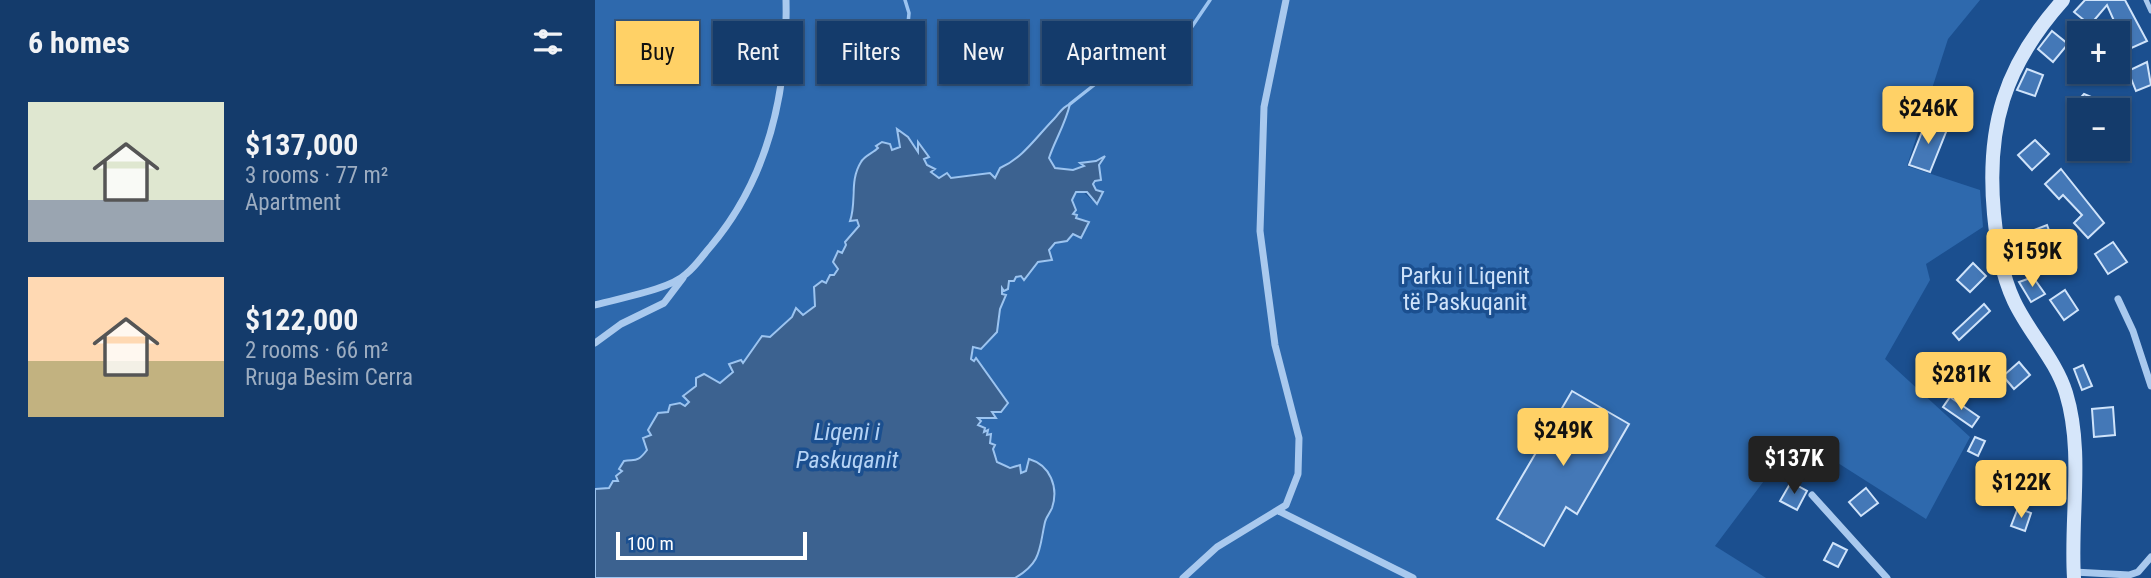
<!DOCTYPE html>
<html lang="en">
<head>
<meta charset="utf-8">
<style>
	:root { --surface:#143b6b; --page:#214673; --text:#f1f3f6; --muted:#9dadc1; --line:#33557e; --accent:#ffd166 }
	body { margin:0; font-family:"Roboto Condensed",sans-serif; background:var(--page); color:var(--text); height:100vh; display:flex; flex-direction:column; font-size:26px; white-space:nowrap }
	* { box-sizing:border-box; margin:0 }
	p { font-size:23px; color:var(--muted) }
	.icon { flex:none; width:38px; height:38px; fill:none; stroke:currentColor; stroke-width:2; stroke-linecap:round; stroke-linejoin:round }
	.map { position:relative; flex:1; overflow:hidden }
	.side { display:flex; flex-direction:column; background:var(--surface); width:595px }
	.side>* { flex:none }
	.banner { position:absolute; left:21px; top:21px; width:665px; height:63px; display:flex; gap:14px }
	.buttons { position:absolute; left:1472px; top:21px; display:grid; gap:14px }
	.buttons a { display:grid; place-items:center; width:63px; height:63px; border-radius:0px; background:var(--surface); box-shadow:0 2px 5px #0004,0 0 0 2px var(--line); font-size:35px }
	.scale { position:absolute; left:21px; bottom:18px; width:191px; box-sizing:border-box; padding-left:7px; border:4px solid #fff; border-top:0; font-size:19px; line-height:24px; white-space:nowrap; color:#fff; -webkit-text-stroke:5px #1b4f8f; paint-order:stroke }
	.price { position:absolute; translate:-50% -60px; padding:0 16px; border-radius:7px; background:var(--accent); color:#111; font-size:23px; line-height:46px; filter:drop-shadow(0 2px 4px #0008) }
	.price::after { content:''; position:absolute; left:50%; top:42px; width:21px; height:16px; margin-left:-10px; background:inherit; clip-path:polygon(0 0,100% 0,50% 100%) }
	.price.current { background:#222; color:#fff }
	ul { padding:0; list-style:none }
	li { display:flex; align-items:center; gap:21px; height:175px; padding:0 28px }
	li span { display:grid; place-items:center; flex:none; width:196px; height:140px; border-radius:0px; color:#555 }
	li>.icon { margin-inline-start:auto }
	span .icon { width:84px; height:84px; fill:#fffc; stroke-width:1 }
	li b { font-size:30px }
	h2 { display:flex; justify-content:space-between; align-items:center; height:84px; padding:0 28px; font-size:30px }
	.chip { padding:0 24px; border-radius:0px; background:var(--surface); box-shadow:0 2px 5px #0004,0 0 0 2px var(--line); font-size:24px; line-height:63px }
	.chip.current { background:var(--accent); color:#111 }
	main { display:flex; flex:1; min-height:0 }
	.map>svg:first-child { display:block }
</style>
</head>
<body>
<main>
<section class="side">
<h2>6 homes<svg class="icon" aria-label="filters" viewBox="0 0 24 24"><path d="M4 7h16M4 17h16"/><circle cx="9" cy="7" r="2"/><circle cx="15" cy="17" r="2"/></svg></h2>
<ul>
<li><span style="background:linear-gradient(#dfe7d0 70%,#9aa5b1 0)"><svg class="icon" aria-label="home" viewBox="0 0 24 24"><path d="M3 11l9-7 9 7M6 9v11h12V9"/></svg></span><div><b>$137,000</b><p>3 rooms · 77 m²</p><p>Apartment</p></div></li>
<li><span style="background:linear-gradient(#ffd9b3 60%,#c2b280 0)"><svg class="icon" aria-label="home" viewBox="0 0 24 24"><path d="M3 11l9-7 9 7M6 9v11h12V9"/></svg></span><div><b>$122,000</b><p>2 rooms · 66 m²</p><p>Rruga Besim Cerra</p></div></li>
</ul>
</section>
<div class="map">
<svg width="1556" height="578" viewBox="0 0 1556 578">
	<rect width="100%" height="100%" fill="#1b4f8f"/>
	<!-- green -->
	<path fill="#2e69ad" d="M 0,0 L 1385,0 L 1353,39 L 1312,166 L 1385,190 L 1388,227 L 1331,264 L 1335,280 L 1290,359 L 1375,437 L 1331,519 L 1202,437 L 1120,546 L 1171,578 L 420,578 C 440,566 450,544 450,520 L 454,514 L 434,460 L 431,471 L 425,473 L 421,466 L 406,466 L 394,443 L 395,435 L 383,425 L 386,420 L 381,418 L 401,417 L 396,412 L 405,411 L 413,403 L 382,359 L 375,359 C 381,342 384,347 402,332 L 405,309 L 410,296 L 407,294 L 407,287 L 412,287 L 414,280 L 419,281 L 421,277 L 426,275 L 430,279 L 443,262 L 455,257 L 454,249 L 478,233 L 486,238 L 477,214 L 477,196 L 486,190 L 497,200 L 506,191 L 501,190 L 498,185 L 504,179 L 505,162 L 501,161 L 484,170 L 460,168 L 454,159 C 459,142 471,122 474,105 C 465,108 465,114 459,120 C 441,136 428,157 405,168 L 401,179 L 395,173 L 361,178 L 347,175 L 344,179 L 329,159 L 333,156 L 324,143 L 323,154 L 313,137 L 302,130 L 305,147 L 297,150 L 282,146 L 284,148 L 267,159 L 257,193 L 258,219 L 262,220 L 264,226 L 247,253 L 239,258 L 243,269 C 235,280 231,281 219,286 L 220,306 L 207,315 L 201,308 C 200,316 181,332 171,339 L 167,336 L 150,361 L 136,369 L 134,377 L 125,383 L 116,380 L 116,377 L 101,378 L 101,386 L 89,394 L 94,402 L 90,406 L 75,405 L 72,412 L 63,414 L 54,431 L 56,435 L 51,439 L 52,451 L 40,462 L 33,460 L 21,476 L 23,481 L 13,488 L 0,489 Z"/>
	<!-- water -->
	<path fill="#3c6290" stroke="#9cc4f0" stroke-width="2" d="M 475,104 C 470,125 460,140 454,158 L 460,168 L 478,170 L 489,166 L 485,163 L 501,161 L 510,156 L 504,165 L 506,180 L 500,181 L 498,184 L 501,190 L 508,192 L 502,204 L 492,192 L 481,192 L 477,200 L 481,210 L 478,214 L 482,215 L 481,218 L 494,222 L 486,238 L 478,234 L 472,241 L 460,243 L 454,250 L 457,260 L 443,262 L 429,280 L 426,276 L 421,277 L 419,281 L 414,281 L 413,289 L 409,291 L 407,288 L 407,294 L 411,295 L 405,309 L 402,332 L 386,349 L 378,347 L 376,359 L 379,361 L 381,358 L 413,403 L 406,412 L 397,412 L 401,418 L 383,418 L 386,421 L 383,425 L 390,428 L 389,432 L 393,430 L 392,435 L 396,434 L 395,443 L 400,445 L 398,449 L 402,462 L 415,468 L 425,465 L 426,473 L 431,471 L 434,459 C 455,465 464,487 457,508 C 455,513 451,517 450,522 C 444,549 447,562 420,578 L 0,578 L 0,489 L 14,488 L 18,481 L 23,481 L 21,476 L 27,471 L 24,469 L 29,461 C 41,459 42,463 52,450 L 48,438 L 56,435 L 53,430 L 63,413 L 73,412 L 75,405 L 85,403 L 90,406 L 94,402 L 88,396 L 101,386 L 101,378 L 109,374 L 125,383 L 138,372 L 134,364 L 146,360 L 148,363 L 167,336 L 175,337 L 197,317 L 201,308 L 208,315 L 220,306 L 219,287 L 227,281 L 231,283 L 235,275 L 239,275 L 243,269 L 238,262 L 243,251 L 247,253 L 251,245 L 250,242 L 264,226 L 262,220 L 255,221 C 262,202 254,181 266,162 C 269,156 278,153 283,148 L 281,146 L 287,142 L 295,144 L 297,150 L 305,147 L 302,129 L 313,137 L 323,152 L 323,142 L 334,157 L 329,159 L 332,165 L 340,169 L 336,172 L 344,178 L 352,173 L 356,178 L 395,173 L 400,178 L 405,168 C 428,158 442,136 459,119 C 465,113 466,108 475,104 Z"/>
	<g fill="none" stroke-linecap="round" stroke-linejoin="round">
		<!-- stream -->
		<g stroke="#9cc4f0" stroke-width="3.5">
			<path d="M 310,0 L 314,13 L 310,58"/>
			<path d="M 475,104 L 513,74 L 566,55 L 594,31 L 615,0"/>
		</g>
	</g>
	<!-- building -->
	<g fill="#4478b7" stroke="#cfe3fa" stroke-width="2">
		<path d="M 1490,0 L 1530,0 L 1552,41 L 1532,50 L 1512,5 L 1495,25 L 1479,12 Z"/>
		<path d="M 1457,31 L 1473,44 L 1458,62 L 1443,49 Z"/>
		<path d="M 1552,62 L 1556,85 L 1541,91 L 1533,71 Z"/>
		<path d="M 1432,69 L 1448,75 L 1440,96 L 1422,90 Z"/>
		<path d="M 1489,94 L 1501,99 L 1497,107 L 1478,106 Z"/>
		<path d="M 1332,119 L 1353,127 L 1335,172 L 1314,165 Z"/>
		<path d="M 1440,140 L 1454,154 L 1437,170 L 1423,155 Z"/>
		<path d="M 1466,169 L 1509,223 L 1493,238 L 1479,223 L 1487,215 L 1468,195 L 1464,199 L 1450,184 Z"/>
		<path d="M 1452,225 L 1458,241 L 1435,250 L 1429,234 Z"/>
		<path d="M 1518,242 L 1532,262 L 1513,274 L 1500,254 Z"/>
		<path d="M 1434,255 L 1445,268 L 1434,275 L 1425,264 Z"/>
		<path d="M 1378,263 L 1391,276 L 1375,292 L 1362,280 Z"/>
		<path d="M 1438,277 L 1450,294 L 1436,302 L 1424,282 Z"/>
		<path d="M 1470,290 L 1483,310 L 1469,320 L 1455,300 Z"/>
		<path d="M 1389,304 L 1395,311 L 1364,340 L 1358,333 Z"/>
		<path d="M 1424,362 L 1435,375 L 1419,389 L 1408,376 Z"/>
		<path d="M 1488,365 L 1497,386 L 1487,390 L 1479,369 Z"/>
		<path d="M 977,391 L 1034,424 L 982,514 L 971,507 L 949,546 L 902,519 Z"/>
		<path d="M 1355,397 L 1384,417 L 1377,427 L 1348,407 Z"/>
		<path d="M 1518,407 L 1520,435 L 1499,437 L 1497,409 Z"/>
		<path d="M 1380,437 L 1390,441 L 1383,456 L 1373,451 Z"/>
		<path d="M 1434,467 L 1444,473 L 1436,488 L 1426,483 Z"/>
		<path d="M 1196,482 L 1212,491 L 1202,510 L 1185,501 Z"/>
		<path d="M 1271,488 L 1283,503 L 1266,516 L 1254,502 Z"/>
		<path d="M 1423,508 L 1436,513 L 1430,531 L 1416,526 Z"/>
		<path d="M 1238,543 L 1252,550 L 1243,567 L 1229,560 Z"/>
	</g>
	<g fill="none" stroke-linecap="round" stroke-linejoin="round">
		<!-- lane -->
		<path stroke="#a9c9ee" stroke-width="5" d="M 1551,0 L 1556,11"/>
		<!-- street -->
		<g stroke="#a9c9ee" stroke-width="7">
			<path d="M 1523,299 L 1538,331 L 1556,386"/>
			<path d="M 0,305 C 24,298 74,290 91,274 C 101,266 108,255 116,246 C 175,176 193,90 191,0"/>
			<path d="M 0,343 L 26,324 L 69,303 L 88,278"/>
			<path d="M 1217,495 L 1292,578"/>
			<path d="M 684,511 L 818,578"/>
			<path d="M 1479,572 L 1534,575 L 1543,572 L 1556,557"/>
			<path d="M 588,578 L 622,547 L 691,505 L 703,474 L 704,438 L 680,345 L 665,231 L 669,107 L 691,0"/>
		</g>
		<!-- secondary -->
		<path stroke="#d6e6fa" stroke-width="14" d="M 1468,0 C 1409,66 1391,127 1399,214 C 1402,244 1406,273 1419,301 C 1434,333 1461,360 1471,393 C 1489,452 1475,517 1479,578"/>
	</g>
	<g text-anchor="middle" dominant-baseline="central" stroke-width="7" stroke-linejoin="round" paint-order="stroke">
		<!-- park labels -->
		<g font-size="23" fill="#cfe3fa" stroke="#1b4f8f">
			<text x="870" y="276">Parku i Liqenit<tspan x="870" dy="26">të Paskuqanit</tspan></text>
		</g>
		<!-- water labels -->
		<g font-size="24" font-style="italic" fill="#b5d3f5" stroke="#1b4f8f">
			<text x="252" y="432">Liqeni i<tspan x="252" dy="28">Paskuqanit</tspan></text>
		</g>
	</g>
</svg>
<div class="buttons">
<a>+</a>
<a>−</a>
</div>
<div class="scale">100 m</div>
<b class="price" style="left:1333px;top:146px">$246K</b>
<b class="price" style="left:1437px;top:289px">$159K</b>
<b class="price" style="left:1366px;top:412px">$281K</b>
<b class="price" style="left:968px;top:468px">$249K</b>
<b class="price current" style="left:1199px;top:496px">$137K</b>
<b class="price" style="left:1426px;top:520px">$122K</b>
<div class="banner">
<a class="chip current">Buy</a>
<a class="chip">Rent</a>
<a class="chip">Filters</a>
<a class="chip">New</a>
<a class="chip">Apartment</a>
</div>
</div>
</main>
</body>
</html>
